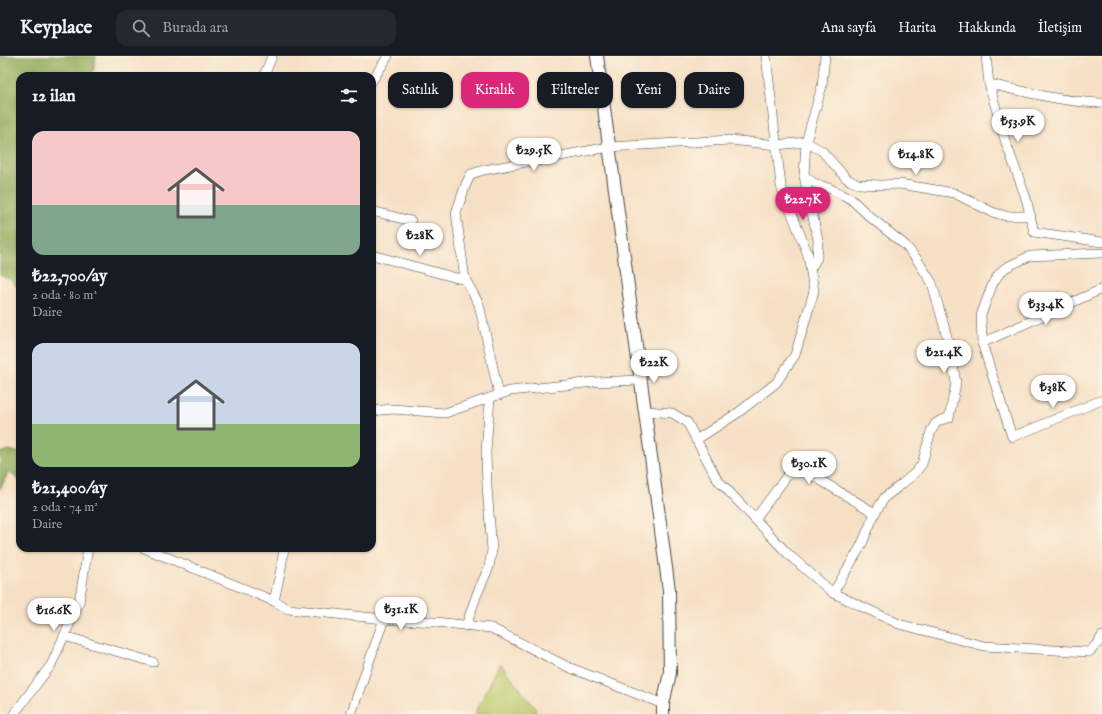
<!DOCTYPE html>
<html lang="tr">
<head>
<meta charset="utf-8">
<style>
	:root { --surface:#171b24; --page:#242831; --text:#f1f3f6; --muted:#9ea1a6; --line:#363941; --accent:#db2777 }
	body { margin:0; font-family:"IM FELL English",serif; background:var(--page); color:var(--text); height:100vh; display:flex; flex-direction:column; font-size:15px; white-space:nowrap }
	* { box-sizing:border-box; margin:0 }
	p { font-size:13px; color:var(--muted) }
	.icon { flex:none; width:22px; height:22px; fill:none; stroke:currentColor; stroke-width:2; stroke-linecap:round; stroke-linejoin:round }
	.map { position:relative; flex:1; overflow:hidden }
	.side { position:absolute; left:16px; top:16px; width:360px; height:480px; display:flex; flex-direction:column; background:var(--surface); border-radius:12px; box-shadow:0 1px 3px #0004 }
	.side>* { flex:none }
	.banner { position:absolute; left:388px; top:16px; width:380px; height:36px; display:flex; gap:8px }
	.price { position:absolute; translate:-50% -34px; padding:0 9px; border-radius:14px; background:#fff; color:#222; font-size:13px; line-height:26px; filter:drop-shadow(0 1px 2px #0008) }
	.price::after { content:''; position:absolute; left:50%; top:24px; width:12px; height:9px; margin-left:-6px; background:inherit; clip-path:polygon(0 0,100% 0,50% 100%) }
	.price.active { background:var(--accent); color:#fff }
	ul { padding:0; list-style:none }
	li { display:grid; align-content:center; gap:8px; height:212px; padding:0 16px }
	li span { display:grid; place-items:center; height:124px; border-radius:12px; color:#555 }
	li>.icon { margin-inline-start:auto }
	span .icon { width:72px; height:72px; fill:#fffc; stroke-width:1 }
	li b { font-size:17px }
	h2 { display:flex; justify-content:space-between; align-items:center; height:48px; padding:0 16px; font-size:17px }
	.pill { padding:0 14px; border-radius:12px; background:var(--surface); box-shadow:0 1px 3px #0004; font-size:14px; line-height:36px }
	.pill.active { background:var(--accent); color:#fff }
	header { display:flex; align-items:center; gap:24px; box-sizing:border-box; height:56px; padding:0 20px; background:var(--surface); border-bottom:1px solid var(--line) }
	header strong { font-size:19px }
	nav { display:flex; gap:22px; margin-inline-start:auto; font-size:14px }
	.search { width:280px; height:36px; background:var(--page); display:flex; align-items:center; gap:10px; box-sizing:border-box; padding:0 14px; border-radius:12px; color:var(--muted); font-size:15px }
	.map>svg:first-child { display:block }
</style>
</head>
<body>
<header>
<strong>Keyplace</strong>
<div class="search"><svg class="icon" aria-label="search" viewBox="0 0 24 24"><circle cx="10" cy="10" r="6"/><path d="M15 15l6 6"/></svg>Burada ara</div>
<nav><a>Ana sayfa</a><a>Harita</a><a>Hakkında</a><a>İletişim</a></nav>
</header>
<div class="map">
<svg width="1102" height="658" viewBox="0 0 1102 658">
	<rect width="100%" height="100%" fill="#fcf5e5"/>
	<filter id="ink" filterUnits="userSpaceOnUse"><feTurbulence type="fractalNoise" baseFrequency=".025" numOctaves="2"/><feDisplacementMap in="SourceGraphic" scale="8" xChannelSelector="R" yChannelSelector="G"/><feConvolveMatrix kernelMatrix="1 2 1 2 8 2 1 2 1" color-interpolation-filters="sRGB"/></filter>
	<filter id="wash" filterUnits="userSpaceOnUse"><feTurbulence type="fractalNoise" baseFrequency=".012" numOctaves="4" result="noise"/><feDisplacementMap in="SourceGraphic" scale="16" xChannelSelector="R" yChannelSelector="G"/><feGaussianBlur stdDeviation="0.9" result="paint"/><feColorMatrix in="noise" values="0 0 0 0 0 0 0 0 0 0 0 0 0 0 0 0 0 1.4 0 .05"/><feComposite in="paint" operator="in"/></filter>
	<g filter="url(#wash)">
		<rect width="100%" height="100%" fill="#f6e0c5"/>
		<!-- green -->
		<path fill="#bbc96b" stroke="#737a4b" d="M 500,607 L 536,653 L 534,658 L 475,658 Z"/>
		<!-- forest -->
		<g fill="#94ad5f" stroke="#606c45">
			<path d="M 0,0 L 96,0 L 94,13 L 91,20 L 20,20 L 20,234 L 10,224 L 0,219 Z"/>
			<path d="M 9,394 L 20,397 L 20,425 C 15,422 12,417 7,415 L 7,419 L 0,434 L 0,397 Z"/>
		</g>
	</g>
	<g filter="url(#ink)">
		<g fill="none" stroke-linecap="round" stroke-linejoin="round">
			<defs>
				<g id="minor">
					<path d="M 986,0 L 989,28 L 1005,84 L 1026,142 L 1034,176 L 1102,186"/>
					<path d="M 264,20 L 272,0"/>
					<path d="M 372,25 L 388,0"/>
					<path d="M 989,28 C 1027,36 1063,46 1102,47"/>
					<path d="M 804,120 L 814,127 L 831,133 L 851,143 L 870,161 L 905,189 L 916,202 L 932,227 L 951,295 L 956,327 L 949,362 L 941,364 L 936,367 L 931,375 L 922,408 L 915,417 L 902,428 L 885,441 L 875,457 L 861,490 L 833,537"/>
					<path d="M 372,155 L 411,165"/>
					<path d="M 1102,197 L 1030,200 L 1011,209 L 1005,212 L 999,218 L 993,227 L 981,259 L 982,287 L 1012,381 L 1102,344"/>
					<path d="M 372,199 L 457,222 L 465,223"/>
					<path d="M 811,212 L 817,202 L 818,184 L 804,120 L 806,86 L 822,30 L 825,0"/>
					<path d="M 982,287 L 1102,233"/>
					<path d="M 499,339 L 479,248 L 465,223 L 456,157 L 466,128 L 471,118 L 484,114 L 609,91 L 730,84 L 777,89 L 806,86 L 822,95 L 846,122 L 851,125 L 858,128 L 881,129 L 900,128 L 954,137 L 992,156 L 1006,160 L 1031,160"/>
					<path d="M 372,355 L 393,353 L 445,357 L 510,335 L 594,326 L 641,324"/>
					<path d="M 645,355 L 672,357 L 687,366 L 717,423 L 788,498 L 833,537 L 899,568 L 984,590 L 1089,596 L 1098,587 L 1102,580"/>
					<path d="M 696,384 L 739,356 L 776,327 L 795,299 L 814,235 L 808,199 L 781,130 L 772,51 L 766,0"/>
					<path d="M 755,463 L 795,409 L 875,457"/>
					<path d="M 144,492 L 274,545 L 288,553 L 384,563 L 435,566 L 491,572 L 568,611 L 663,648"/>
					<path d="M 274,545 L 281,513 L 284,492"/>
					<path d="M 466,570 L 477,538 L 489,511 L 492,494 L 487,431 L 486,396 L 490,342"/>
					<path d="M 64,580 L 153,606"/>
					<path d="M 14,658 L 51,609 L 79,547 L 88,492"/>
					<path d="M 351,658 L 384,563"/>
				</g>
				<path id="tertiary" d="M 597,0 L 669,534 L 670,617 L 663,648 L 663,658"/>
			</defs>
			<!-- minor casing -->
			<use href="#minor" stroke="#494642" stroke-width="10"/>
			<!-- tertiary casing -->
			<use href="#tertiary" stroke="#494642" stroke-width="14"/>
			<!-- minor -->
			<use href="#minor" stroke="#fff" stroke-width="9"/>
			<!-- tertiary -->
			<use href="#tertiary" stroke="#fff" stroke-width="12"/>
		</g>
	</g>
</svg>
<b class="price" style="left:1018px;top:87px">₺53.9K</b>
<b class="price" style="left:534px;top:116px">₺29.5K</b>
<b class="price" style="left:916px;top:120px">₺14.8K</b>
<b class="price active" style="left:803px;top:165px">₺22.7K</b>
<b class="price" style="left:420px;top:201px">₺28K</b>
<b class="price" style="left:1046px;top:270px">₺33.4K</b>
<b class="price" style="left:944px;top:318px">₺21.4K</b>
<b class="price" style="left:654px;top:328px">₺22K</b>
<b class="price" style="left:1053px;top:353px">₺38K</b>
<b class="price" style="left:809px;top:429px">₺30.1K</b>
<b class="price" style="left:401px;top:575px">₺31.1K</b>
<b class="price" style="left:54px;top:576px">₺16.6K</b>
<div class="banner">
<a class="pill">Satılık</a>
<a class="pill active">Kiralık</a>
<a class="pill">Filtreler</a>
<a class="pill">Yeni</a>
<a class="pill">Daire</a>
</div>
<section class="side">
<h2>12 ilan<svg class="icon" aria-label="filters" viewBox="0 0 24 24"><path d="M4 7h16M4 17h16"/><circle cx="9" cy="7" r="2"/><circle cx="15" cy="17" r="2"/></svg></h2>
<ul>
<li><span style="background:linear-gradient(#f6c9c9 60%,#7fa58c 0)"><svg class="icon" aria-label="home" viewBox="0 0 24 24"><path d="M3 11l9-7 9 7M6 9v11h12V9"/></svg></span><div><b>₺22,700/ay</b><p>2 oda · 80 m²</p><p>Daire</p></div></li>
<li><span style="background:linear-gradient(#c9d6e8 65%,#8fb573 0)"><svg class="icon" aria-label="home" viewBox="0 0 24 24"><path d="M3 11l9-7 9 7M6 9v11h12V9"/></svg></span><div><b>₺21,400/ay</b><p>2 oda · 74 m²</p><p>Daire</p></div></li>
</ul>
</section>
</div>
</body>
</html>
